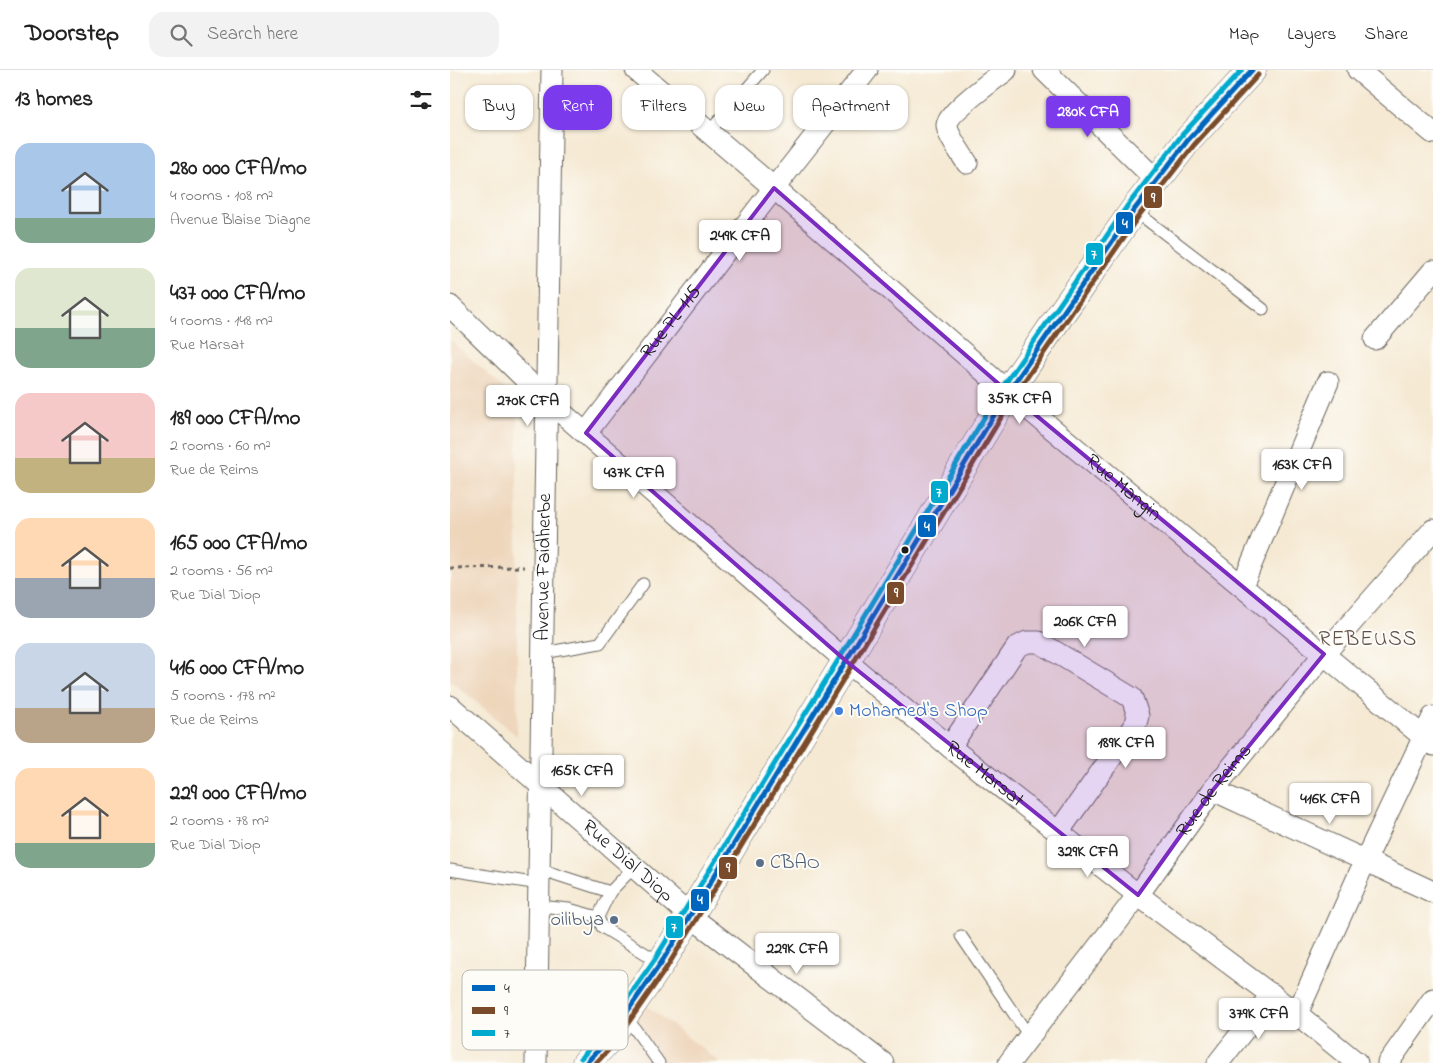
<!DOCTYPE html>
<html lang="en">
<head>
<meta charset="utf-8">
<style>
	:root { --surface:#fff; --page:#f2f2f2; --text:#222; --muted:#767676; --line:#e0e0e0; --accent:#7c3aed }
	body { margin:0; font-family:"Indie Flower",sans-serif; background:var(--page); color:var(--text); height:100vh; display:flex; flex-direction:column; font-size:19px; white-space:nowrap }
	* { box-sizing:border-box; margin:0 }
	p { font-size:16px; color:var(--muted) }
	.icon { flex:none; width:28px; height:28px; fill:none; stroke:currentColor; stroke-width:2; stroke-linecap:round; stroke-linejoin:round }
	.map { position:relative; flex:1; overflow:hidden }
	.details { display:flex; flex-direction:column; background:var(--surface); width:450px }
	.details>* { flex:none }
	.top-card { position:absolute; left:15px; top:15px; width:475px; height:45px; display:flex; gap:10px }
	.price { position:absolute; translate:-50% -42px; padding:0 11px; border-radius:5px; background:#fff; color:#222; font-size:16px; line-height:32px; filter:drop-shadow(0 1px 2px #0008) }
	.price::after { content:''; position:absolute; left:50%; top:30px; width:15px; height:11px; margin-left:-8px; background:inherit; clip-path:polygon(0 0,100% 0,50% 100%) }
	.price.current { background:var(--accent); color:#fff }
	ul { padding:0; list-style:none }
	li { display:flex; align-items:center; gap:15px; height:125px; padding:0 15px }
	li span { display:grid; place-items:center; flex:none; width:140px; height:100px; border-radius:15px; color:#555 }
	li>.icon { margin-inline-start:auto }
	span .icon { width:60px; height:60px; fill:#fffc; stroke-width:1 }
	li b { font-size:21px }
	h2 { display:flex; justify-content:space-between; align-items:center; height:60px; padding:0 15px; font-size:21px }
	.pill { padding:0 18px; border-radius:15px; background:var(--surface); box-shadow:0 1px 4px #0004; font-size:18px; line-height:45px }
	.pill.current { background:var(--accent); color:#fff }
	header { display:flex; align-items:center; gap:30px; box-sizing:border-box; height:70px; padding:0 25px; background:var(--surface); border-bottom:1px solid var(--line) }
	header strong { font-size:24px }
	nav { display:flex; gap:28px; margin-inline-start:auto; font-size:18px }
	.search { width:350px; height:45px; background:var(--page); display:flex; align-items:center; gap:12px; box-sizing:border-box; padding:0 18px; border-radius:15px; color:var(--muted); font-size:19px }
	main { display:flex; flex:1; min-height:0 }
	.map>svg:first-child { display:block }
</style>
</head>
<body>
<header>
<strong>Doorstep</strong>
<div class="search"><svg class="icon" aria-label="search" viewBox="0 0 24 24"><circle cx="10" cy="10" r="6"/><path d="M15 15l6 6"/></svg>Search here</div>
<nav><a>Map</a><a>Layers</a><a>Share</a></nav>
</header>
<main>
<section class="details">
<h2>13 homes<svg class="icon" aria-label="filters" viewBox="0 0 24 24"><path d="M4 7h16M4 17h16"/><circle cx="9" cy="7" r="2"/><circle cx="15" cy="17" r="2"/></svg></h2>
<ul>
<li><span style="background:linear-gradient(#a9c7e8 75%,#7fa58c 0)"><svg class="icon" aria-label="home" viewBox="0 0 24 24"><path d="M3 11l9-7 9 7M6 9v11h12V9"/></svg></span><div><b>280 000 CFA/mo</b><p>4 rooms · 108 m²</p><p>Avenue Blaise Diagne</p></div></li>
<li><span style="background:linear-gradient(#dfe7d0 60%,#7fa58c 0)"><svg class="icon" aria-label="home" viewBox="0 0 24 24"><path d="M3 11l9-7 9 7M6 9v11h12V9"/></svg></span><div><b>437 000 CFA/mo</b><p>4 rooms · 148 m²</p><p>Rue Marsat</p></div></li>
<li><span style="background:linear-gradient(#f6c9c9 65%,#c2b280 0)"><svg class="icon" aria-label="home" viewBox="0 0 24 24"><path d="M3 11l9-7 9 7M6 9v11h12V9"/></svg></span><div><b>189 000 CFA/mo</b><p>2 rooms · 60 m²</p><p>Rue de Reims</p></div></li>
<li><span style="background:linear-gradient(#ffd9b3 60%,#9aa5b1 0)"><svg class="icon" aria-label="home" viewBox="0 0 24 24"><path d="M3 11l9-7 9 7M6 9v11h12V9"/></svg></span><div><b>165 000 CFA/mo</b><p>2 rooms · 56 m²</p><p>Rue Dial Diop</p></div></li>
<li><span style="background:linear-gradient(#c9d6e8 65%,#b9a48a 0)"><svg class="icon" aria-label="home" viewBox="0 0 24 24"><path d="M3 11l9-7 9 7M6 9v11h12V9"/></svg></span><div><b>416 000 CFA/mo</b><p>5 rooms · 178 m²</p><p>Rue de Reims</p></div></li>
<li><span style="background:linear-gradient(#ffd9b3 75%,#7fa58c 0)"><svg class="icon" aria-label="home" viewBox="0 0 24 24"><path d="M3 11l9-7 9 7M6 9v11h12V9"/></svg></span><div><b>229 000 CFA/mo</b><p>2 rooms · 78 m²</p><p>Rue Dial Diop</p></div></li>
</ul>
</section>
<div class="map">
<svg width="983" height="993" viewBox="0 0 983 993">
	<rect width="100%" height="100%" fill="#fdfcf7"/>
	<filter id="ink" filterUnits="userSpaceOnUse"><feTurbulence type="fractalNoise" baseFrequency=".02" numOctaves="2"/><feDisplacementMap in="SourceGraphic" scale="10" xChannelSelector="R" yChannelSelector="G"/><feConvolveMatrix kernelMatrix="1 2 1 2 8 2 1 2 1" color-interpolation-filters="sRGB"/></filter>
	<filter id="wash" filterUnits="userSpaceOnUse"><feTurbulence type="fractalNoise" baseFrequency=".0096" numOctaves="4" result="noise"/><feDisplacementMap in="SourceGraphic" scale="20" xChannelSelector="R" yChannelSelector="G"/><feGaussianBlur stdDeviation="1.12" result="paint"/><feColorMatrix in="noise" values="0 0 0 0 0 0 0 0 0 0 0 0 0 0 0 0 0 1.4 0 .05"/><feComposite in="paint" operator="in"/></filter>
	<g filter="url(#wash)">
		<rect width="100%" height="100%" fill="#f5e9d3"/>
		<!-- built -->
		<g fill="#eed6bb">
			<path d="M 0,270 L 67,330 L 67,666 L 0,610 Z"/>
			<path d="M 196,935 L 271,993 L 157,993 L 161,980 Z"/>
		</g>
	</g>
	<g filter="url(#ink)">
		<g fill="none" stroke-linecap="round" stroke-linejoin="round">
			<defs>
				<g id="service">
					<path d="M 258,63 L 313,0"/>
					<path d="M 684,140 L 813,239"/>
					<path d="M 93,583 L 150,573 L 193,514"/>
					<path d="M 184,797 L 160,822 L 148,847 L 152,857 L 211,893"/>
					<path d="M 89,799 L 160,822"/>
					<path d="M 0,800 L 89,814"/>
					<path d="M 89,836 L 119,839 L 148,847"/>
					<path d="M 511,866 L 579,966"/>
					<path d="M 175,945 L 209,993"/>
				</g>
				<g id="minor">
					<path id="s1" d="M 186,0 L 324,118 L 558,322 L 983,675"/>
					<path d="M 594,0 L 707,111"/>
					<path d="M 908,0 L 983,63"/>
					<path d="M 517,93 C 511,83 497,65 497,55 C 498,42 545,9 556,0"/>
					<path id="s2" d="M 0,236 L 96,329 L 396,591 L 500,677 L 688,825 L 847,944 L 907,993"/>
					<path d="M 925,269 L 983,201"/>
					<path id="s3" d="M 136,363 L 324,118 L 417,0"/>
					<path d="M 792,516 L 878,312"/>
					<path id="s4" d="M 0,636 L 240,846 L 433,993"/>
					<path d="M 500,677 L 567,577 L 577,572 L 589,572 L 682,628 L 688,646 L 686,653 L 609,761"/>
					<path d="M 763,720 L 983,822"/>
					<path d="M 847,944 L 915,791 L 983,647"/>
					<path id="s5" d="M 86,993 L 102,0"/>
					<path id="s6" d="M 559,993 L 688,825 L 763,720 L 874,584 L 983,460"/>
					<path d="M 768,993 L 822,924"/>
					<path d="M 938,993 L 983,929"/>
				</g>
				<path id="primary" d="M 136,993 L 156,972 L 211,893 L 396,591 L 558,322 L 613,241 L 684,140 L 738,70 L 802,0"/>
			</defs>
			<!-- service casing -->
			<use href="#service" stroke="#68645c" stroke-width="13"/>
			<!-- minor casing -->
			<use href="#minor" stroke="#68645c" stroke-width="23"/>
			<!-- primary casing -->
			<use href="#primary" stroke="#68645c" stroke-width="29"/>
			<!-- path -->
			<path stroke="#68645c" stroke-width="3" stroke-dasharray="4 4" stroke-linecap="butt" d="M 0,498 L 74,497"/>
			<!-- service -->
			<use href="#service" stroke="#fff" stroke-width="11"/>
			<!-- minor -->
			<use href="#minor" stroke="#fff" stroke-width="21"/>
			<!-- primary -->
			<use href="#primary" stroke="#fff" stroke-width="28"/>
			<defs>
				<path id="bus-1" d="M 136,993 L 156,972 L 211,893 L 396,591 L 558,322 L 684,140 L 738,70 L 802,0"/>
				<path id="bus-2" d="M 146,993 L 162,976 L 217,897 L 402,595 L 564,326 L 690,144 L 744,75 L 808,5"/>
				<path id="bus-3" d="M 131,988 L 150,967 L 205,889 L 390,587 L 552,318 L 678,135 L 732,65 L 792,0"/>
			</defs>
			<!-- bus-1 casing -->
			<use href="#bus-1" stroke="#fdfcf7" stroke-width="9"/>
			<!-- bus-2 casing -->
			<use href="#bus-2" stroke="#fdfcf7" stroke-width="9"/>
			<!-- bus-3 casing -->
			<use href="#bus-3" stroke="#fdfcf7" stroke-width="9"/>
			<!-- bus-1 -->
			<use href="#bus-1" stroke="#0065bd" stroke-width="5"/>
			<!-- bus-2 -->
			<use href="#bus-2" stroke="#7a4b2a" stroke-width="5"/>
			<!-- bus-3 -->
			<use href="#bus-3" stroke="#00a9ce" stroke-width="5"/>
		</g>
	</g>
	<!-- marked area -->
	<path fill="#7b2cbf" fill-opacity="0.2" stroke="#7b2cbf" stroke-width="4" stroke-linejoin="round" d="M 324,118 L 558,322 L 874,584 L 763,720 L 688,825 L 396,591 L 136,363 Z"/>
	<!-- markers -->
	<circle fill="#1c1c1c" stroke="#fdfcf7" stroke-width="2" cx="455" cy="480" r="4.5"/>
	<circle fill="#3f7fe0" stroke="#fdfcf7" stroke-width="2" cx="389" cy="641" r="5"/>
	<g fill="#5c6f8a" stroke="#fdfcf7" stroke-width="2">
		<circle cx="310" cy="793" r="5"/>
		<circle cx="164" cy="850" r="5"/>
	</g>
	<g text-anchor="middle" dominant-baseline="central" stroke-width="4" stroke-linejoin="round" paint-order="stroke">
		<!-- street labels -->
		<g font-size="20" fill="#1c1c1c" stroke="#fdfcf7">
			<text stroke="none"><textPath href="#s3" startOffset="140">Rue PL-115</textPath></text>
			<text stroke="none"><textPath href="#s1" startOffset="642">Rue Mangin</textPath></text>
			<text stroke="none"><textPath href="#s5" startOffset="496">Avenue Faidherbe</textPath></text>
			<text stroke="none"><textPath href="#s2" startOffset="711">Rue Marsat</textPath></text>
			<text stroke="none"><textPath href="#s6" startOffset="341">Rue de Reims</textPath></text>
			<text stroke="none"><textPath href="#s4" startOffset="236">Rue Dial Diop</textPath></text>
		</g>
		<!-- shop labels -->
		<g font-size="20" fill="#366cbe" stroke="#fdfcf7" text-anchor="start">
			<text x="399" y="641">Mohamed's Shop</text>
		</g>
		<!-- service labels -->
		<g font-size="20" fill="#4e5e75" stroke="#fdfcf7" text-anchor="start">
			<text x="320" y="793">CBAO</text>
			<text x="154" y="850" text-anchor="end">oilibya</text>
		</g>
		<!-- neighbourhood labels -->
		<g font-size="21" letter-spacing="1" fill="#624f4a" stroke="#fdfcf7">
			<text x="918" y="570">REBEUSS</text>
		</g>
	</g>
	<!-- legend -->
	<rect x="12" y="900" width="166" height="80" rx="8" fill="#fdfcf7" stroke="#bab9b5" stroke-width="1"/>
	<rect x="22" y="915" width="23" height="6" fill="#0065bd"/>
	<rect x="22" y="937" width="23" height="7" fill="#7a4b2a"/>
	<rect x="22" y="960" width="23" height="6" fill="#00a9ce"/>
	<g font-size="14" fill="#1c1c1c">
		<text x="54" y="923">4</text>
		<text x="54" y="945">9</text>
		<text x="54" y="968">7</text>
	</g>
	<g stroke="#fdfcf7" stroke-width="2">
		<rect x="693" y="115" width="20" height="24" rx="5" fill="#7a4b2a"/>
		<rect x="665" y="141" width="19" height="24" rx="5" fill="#0065bd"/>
		<rect x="635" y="172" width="19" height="24" rx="5" fill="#00a9ce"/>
		<rect x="480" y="410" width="19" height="24" rx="5" fill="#00a9ce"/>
		<rect x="467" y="444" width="20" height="24" rx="5" fill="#0065bd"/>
		<rect x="436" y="511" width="19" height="24" rx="5" fill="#7a4b2a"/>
		<rect x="268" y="786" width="20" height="24" rx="5" fill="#7a4b2a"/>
		<rect x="240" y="818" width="20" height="24" rx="5" fill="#0065bd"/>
		<rect x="215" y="845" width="19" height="24" rx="5" fill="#00a9ce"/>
	</g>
	<g font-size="14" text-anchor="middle" font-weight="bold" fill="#fff">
		<text x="703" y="132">9</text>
		<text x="675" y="158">4</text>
		<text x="644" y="189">7</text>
		<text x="489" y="427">7</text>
		<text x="477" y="461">4</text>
		<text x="446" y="527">9</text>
		<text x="278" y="802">9</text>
		<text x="250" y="834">4</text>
		<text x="224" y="862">7</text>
	</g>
</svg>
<b class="price current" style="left:638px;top:68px">280K CFA</b>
<b class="price" style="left:290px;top:192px">249K CFA</b>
<b class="price" style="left:570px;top:355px">357K CFA</b>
<b class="price" style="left:78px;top:357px">270K CFA</b>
<b class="price" style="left:852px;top:421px">163K CFA</b>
<b class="price" style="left:184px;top:429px">437K CFA</b>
<b class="price" style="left:635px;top:578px">206K CFA</b>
<b class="price" style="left:676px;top:699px">189K CFA</b>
<b class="price" style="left:132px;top:727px">165K CFA</b>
<b class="price" style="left:880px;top:755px">416K CFA</b>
<b class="price" style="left:638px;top:808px">329K CFA</b>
<b class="price" style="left:347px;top:905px">229K CFA</b>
<b class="price" style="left:809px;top:970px">379K CFA</b>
<div class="top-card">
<a class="pill">Buy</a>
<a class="pill current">Rent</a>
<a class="pill">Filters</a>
<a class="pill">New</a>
<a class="pill">Apartment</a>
</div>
</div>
</main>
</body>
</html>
